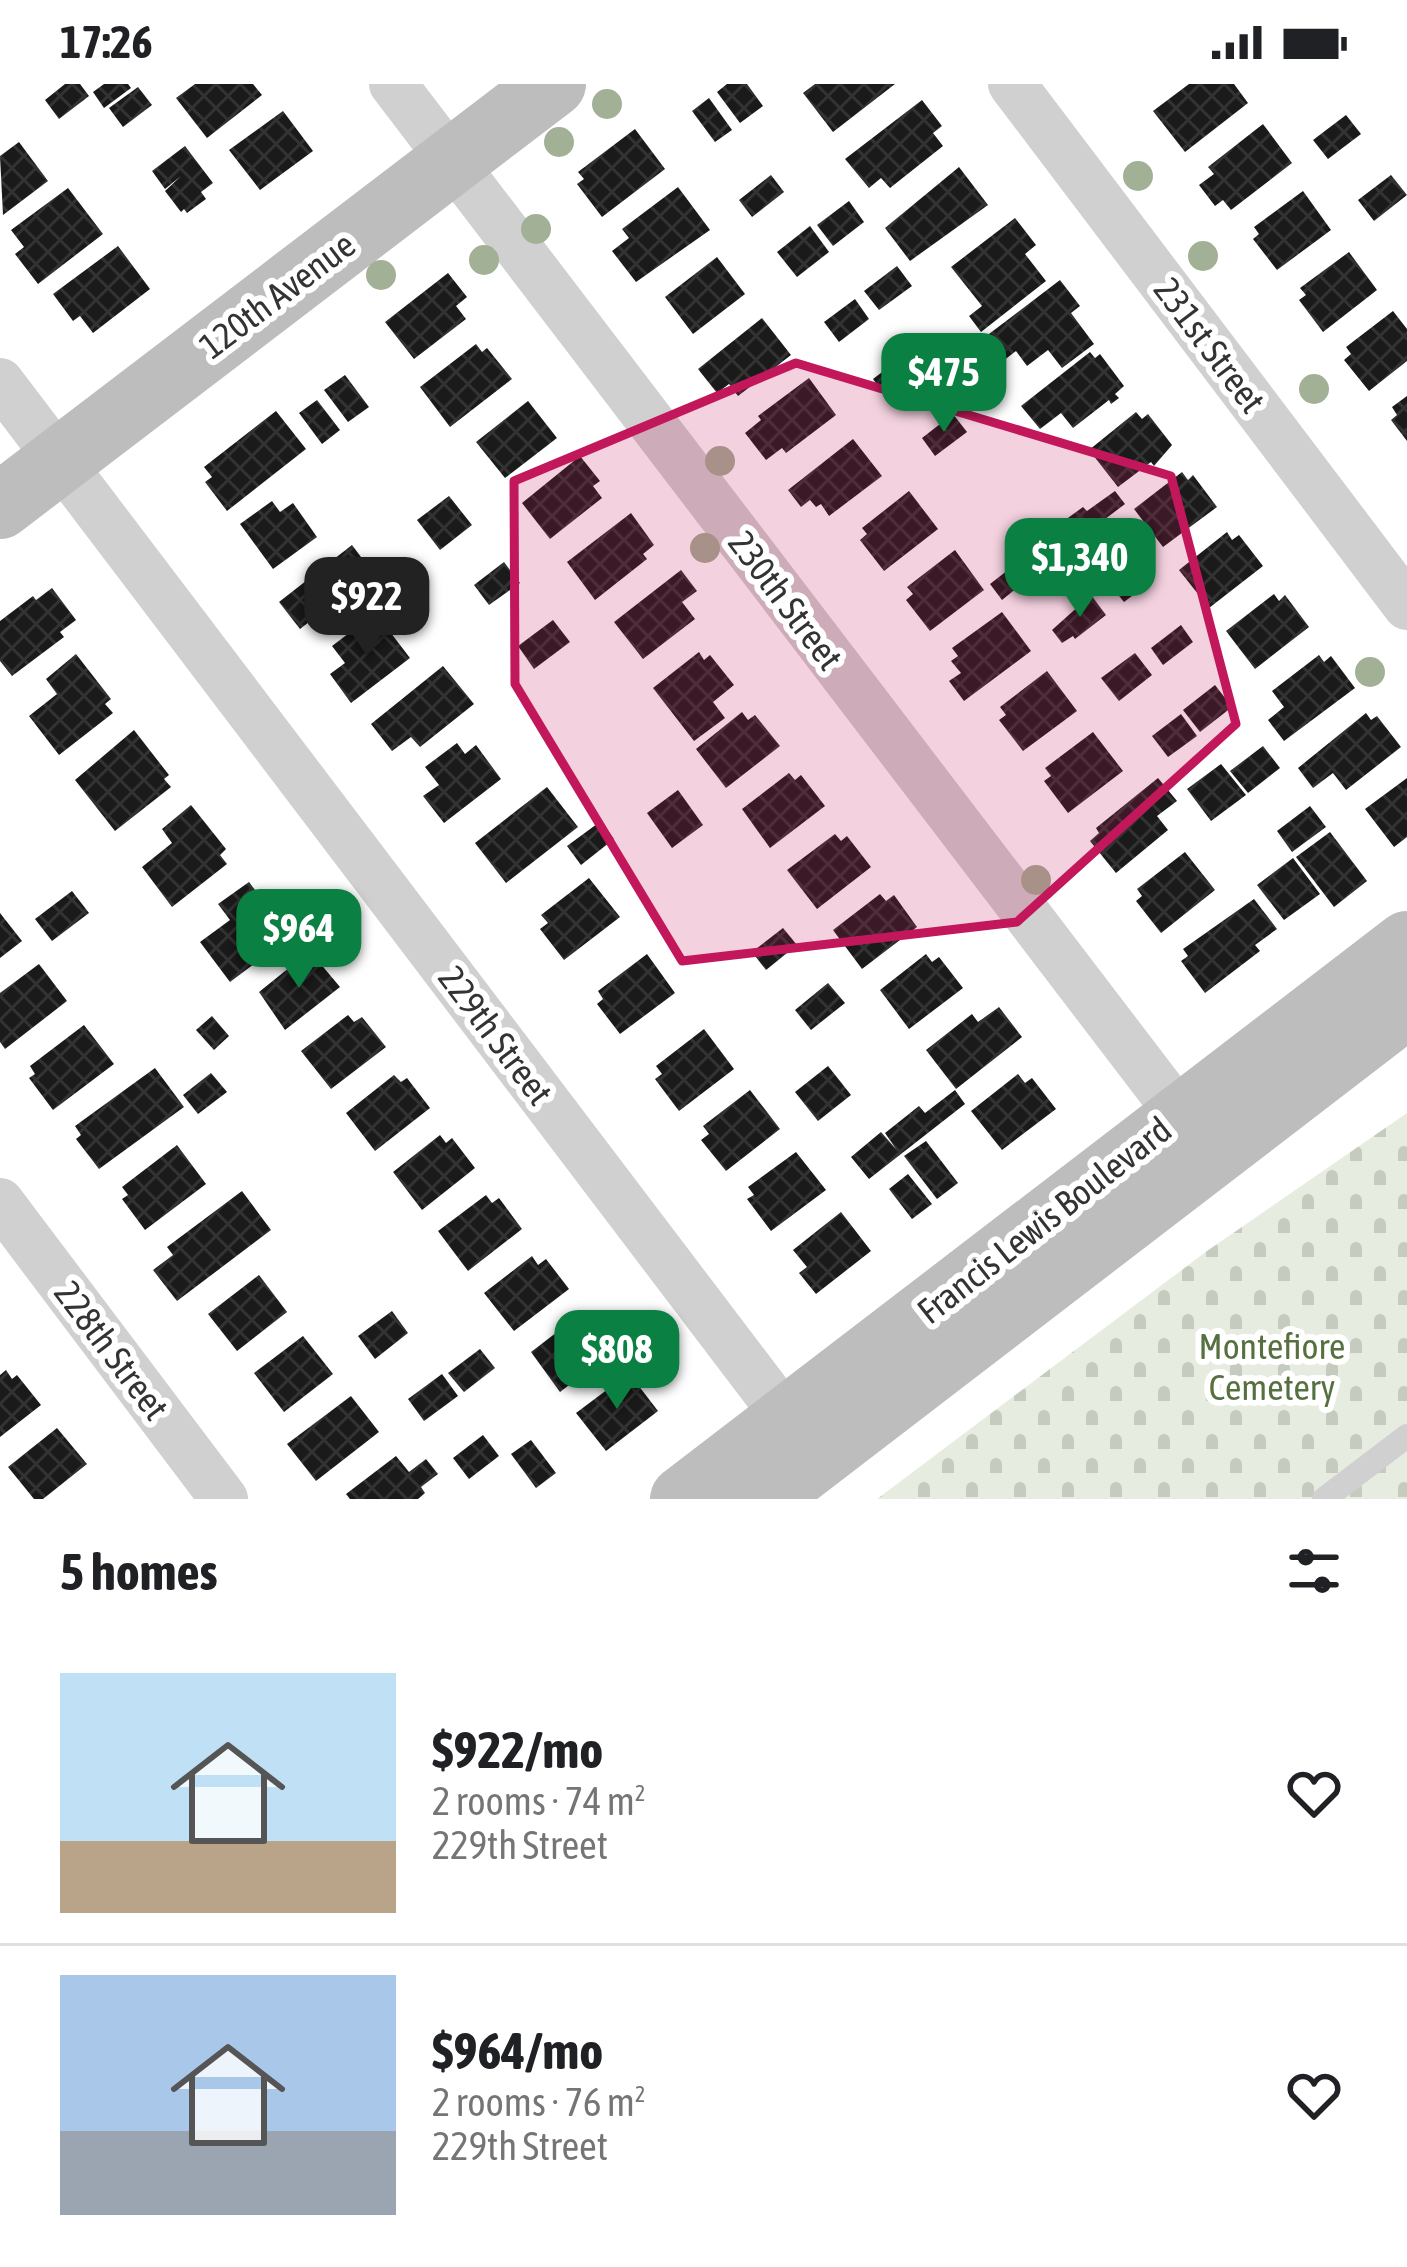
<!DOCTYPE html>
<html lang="en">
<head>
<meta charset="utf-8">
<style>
	:root { --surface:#fff; --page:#f6f6f6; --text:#202124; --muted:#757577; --line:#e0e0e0; --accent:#0b8043 }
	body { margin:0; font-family:"Asap Condensed",sans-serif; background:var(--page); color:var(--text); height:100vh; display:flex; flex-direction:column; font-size:45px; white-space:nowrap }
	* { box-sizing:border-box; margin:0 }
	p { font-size:39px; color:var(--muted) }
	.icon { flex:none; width:66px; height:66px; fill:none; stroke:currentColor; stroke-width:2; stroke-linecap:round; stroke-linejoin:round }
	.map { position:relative; height:1415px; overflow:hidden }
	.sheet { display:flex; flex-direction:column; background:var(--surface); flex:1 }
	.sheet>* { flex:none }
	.price { position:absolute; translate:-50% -102px; padding:0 27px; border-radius:24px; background:var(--accent); color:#fff; font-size:39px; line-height:78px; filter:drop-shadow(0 3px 6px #0008) }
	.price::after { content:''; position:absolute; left:50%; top:72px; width:36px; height:27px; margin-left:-18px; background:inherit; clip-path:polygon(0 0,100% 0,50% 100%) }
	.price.current { background:#222; color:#fff }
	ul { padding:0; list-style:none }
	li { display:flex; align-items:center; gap:36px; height:300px; padding:0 60px }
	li+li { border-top:3px solid var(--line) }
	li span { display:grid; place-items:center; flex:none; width:336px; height:240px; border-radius:0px; color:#555 }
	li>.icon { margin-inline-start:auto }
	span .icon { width:144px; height:144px; fill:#fffc; stroke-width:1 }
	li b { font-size:51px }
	h2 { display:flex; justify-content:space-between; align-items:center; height:144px; padding:0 60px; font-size:51px }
	.status { display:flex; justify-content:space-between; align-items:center; height:84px; padding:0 60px; background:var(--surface); direction:ltr }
	.status svg { height:33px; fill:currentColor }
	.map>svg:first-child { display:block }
</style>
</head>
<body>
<div class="status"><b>17:26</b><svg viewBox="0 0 49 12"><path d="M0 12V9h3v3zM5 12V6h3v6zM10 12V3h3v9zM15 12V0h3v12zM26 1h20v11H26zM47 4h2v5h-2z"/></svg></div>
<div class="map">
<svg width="1407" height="1415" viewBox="0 0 1407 1415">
	<defs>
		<pattern id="cemetery-stones" width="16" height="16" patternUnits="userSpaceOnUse" patternTransform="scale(3)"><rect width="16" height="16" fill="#e6ecdf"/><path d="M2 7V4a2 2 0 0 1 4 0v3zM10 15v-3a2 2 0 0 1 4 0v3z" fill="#c6cbc0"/></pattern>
		<pattern id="building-cross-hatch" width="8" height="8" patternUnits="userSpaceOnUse" patternTransform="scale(3)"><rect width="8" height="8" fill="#1a1a1a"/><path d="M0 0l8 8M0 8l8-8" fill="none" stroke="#333"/></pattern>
	</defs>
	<rect width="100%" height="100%" fill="#fff"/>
	<!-- cemetery -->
	<path fill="url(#cemetery-stones)" d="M 1407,1029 L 1407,1415 L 877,1415 L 1207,1167 Z"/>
	<!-- building -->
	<g fill="url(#building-cross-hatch)">
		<path d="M 65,0 L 80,0 L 89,12 L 59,35 L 45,16 Z"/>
		<path d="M 104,0 L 128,0 L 131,4 L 104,24 L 93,8 Z"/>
		<path d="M 195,0 L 253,0 L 262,11 L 207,54 L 176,14 Z"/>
		<path d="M 727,0 L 747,0 L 763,22 L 740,39 L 717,8 Z"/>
		<path d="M 815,0 L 895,0 L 833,48 L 803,9 Z"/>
		<path d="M 1189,0 L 1234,0 L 1248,19 L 1185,68 L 1153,27 Z"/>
		<path d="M 138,3 L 152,21 L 123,43 L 109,24 Z"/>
		<path d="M 709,14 L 732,46 L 715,58 L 692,27 Z"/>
		<path d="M 922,16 L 942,42 L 933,49 L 943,62 L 890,104 L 881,94 L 869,104 L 845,75 Z"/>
		<path d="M 283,27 L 313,67 L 260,106 L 229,66 Z"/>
		<path d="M 1346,31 L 1361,50 L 1328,75 L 1313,56 Z"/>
		<path d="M 1263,40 L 1292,79 L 1231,126 L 1223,116 L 1215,122 L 1199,101 L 1214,90 L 1208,83 Z"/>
		<path d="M 635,45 L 665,85 L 602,133 L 577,100 L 584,95 L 578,88 Z"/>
		<path d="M 19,58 L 48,97 L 3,131 L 0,72 Z"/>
		<path d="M 185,62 L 213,99 L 201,108 L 206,115 L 187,129 L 184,125 L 181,128 L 165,107 L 181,92 L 165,105 L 152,87 Z"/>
		<path d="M 959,83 L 988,121 L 910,177 L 885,144 Z"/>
		<path d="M 771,91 L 784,108 L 752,133 L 739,116 Z"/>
		<path d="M 1391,91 L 1407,111 L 1374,137 L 1358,116 Z"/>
		<path d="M 678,103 L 710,146 L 636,198 L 612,167 L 629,154 L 622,145 Z"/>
		<path d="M 68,104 L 103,150 L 38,200 L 15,170 L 24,163 L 11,146 Z"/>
		<path d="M 1303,107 L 1331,146 L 1277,186 L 1253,155 L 1259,150 L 1254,143 Z"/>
		<path d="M 849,117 L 864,138 L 833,162 L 817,141 Z"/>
		<path d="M 1015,134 L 1036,161 L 1025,170 L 1046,197 L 981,248 L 969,232 L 982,222 L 951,183 Z"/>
		<path d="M 810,142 L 829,168 L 797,193 L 777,168 Z"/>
		<path d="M 118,162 L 150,205 L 93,249 L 80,232 L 73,237 L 53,210 Z"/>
		<path d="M 1349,168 L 1377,206 L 1323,248 L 1299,216 L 1306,211 L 1300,204 Z"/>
		<path d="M 717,173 L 745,210 L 693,250 L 665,213 Z"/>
		<path d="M 897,182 L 912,202 L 879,226 L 864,207 Z"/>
		<path d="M 448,189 L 467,213 L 456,222 L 466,235 L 414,275 L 385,238 Z"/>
		<path d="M 1060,196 L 1080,222 L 1071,229 L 1094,260 L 1062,284 L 1048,266 L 1027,282 L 1016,267 L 1003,277 L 996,276 L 984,260 L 985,253 Z"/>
		<path d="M 855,215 L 869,235 L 839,258 L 824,238 Z"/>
		<path d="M 1393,227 L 1407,245 L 1407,277 L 1369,307 L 1344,276 L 1351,270 L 1346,263 Z"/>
		<path d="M 762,234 L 791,271 L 738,312 L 729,300 L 717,309 L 698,285 Z"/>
		<path d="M 476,260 L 482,268 L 487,264 L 512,295 L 450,343 L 420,303 Z"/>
		<path d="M 1090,268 L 1095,274 L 1100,270 L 1124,302 L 1115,310 L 1119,314 L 1111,320 L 1109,316 L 1073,344 L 1061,329 L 1040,345 L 1021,322 Z"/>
		<path d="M 906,270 L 921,290 L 887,315 L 873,295 Z"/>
		<path d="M 345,291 L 369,323 L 348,338 L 324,306 Z"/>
		<path d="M 809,294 L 836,331 L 786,369 L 782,364 L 766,376 L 745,349 L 761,336 L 758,332 Z"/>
		<path d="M 1407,312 L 1407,357 L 1391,336 L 1397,331 L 1392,323 Z"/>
		<path d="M 317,316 L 340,346 L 322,360 L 299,329 Z"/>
		<path d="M 528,317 L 557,354 L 505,394 L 476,358 Z"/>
		<path d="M 276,327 L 306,365 L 227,427 L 205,398 L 212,393 L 204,383 Z"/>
		<path d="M 1136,328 L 1142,335 L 1148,330 L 1172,361 L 1154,382 L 1151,378 L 1118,403 L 1089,366 Z"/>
		<path d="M 953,330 L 967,348 L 935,372 L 922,354 Z"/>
		<path d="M 853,355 L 882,392 L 829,432 L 821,420 L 816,423 L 810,416 L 801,423 L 788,406 Z"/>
		<path d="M 580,372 L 600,397 L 593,402 L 602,414 L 550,455 L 522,419 Z"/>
		<path d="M 1182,388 L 1188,396 L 1193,391 L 1217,423 L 1163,463 L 1134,425 Z"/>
		<path d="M 909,407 L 938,445 L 884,487 L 860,456 L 867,450 L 862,444 Z"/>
		<path d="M 1115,407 L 1125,420 L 1064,466 L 1050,447 L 1083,423 L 1087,427 Z"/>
		<path d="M 449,412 L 472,441 L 440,466 L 417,436 Z"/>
		<path d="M 272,417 L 280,428 L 293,419 L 317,453 L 273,485 L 240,440 Z"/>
		<path d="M 631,429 L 654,461 L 643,470 L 647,475 L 595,516 L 567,478 Z"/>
		<path d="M 1042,448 L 1059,470 L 1002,516 L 990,500 L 1017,479 L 1010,472 Z"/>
		<path d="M 1227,448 L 1232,456 L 1239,451 L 1263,482 L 1209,524 L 1179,486 Z"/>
		<path d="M 352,461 L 382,501 L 327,543 L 318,531 L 300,545 L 279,518 Z"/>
		<path d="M 955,466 L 984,506 L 930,547 L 906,516 L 913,510 L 907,503 Z"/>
		<path d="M 504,478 L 520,499 L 489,521 L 474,501 Z"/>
		<path d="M 1140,480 L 1153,496 L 1124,518 L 1111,502 Z"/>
		<path d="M 681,486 L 697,507 L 682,518 L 695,535 L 643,575 L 614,538 Z"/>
		<path d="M 52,504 L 76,536 L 60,548 L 64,553 L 12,592 L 0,577 L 0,537 L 33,512 L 36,516 Z"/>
		<path d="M 1274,510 L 1279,517 L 1285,511 L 1309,543 L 1255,585 L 1226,547 Z"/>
		<path d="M 1091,511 L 1106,531 L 1075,555 L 1073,552 L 1062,559 L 1052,546 Z"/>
		<path d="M 1002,528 L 1031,567 L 964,617 L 949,597 L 961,589 L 951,577 L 958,572 L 952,564 Z"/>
		<path d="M 553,536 L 570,558 L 534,585 L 518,562 Z"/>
		<path d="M 365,537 L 373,548 L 384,540 L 410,574 L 351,619 L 330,590 L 345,579 L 332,562 Z"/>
		<path d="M 1181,541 L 1193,558 L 1163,581 L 1151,564 Z"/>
		<path d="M 699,568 L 704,576 L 710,571 L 734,601 L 713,618 L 725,634 L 694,657 L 653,604 Z"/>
		<path d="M 1135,569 L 1152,591 L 1119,617 L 1101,594 Z"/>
		<path d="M 76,570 L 111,615 L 105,620 L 113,629 L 59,671 L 29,632 L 57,610 L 46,595 Z"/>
		<path d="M 1319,571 L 1324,578 L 1331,572 L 1355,604 L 1284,657 L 1268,636 L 1284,623 L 1272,607 Z"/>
		<path d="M 443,582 L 474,620 L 420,663 L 411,653 L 392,667 L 371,640 Z"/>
		<path d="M 1047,587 L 1077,627 L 1023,667 L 999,636 L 1006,631 L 1000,623 Z"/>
		<path d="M 1215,601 L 1232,623 L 1200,648 L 1183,626 Z"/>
		<path d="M 742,628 L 748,636 L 755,631 L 780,662 L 726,704 L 696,665 Z"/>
		<path d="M 1366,629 L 1371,636 L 1377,632 L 1401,663 L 1346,706 L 1333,689 L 1313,704 L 1298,684 Z"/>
		<path d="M 1181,630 L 1197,652 L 1168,673 L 1152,652 Z"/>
		<path d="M 134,646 L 169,691 L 164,695 L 171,703 L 115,747 L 75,696 Z"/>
		<path d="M 1093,648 L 1123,687 L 1068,729 L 1044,697 L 1051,692 L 1045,684 Z"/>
		<path d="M 457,659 L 465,670 L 476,661 L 501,695 L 444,739 L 423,712 L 439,701 L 425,683 Z"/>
		<path d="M 1263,662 L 1280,684 L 1248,709 L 1230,687 Z"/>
		<path d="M 1221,680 L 1246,711 L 1211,737 L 1187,705 Z"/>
		<path d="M 789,689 L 795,696 L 801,691 L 825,722 L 770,764 L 742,725 Z"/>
		<path d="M 1158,694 L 1177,717 L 1157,732 L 1168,746 L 1116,789 L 1090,757 L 1099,749 L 1096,744 Z"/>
		<path d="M 1407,694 L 1407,753 L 1394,763 L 1365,725 Z"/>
		<path d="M 547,703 L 578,743 L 506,799 L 475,759 Z"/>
		<path d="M 678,706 L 703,741 L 672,764 L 647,729 Z"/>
		<path d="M 191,721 L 226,765 L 220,771 L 227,780 L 172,823 L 142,783 L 172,759 L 162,745 Z"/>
		<path d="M 1310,722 L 1326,743 L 1292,768 L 1277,747 Z"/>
		<path d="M 601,737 L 614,755 L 581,781 L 567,762 Z"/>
		<path d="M 1330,748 L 1367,797 L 1334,823 L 1296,773 Z"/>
		<path d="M 835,750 L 841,757 L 847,752 L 871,783 L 817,825 L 787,786 Z"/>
		<path d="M 1185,768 L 1215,806 L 1161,849 L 1136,817 L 1142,812 L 1137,805 Z"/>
		<path d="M 1293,774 L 1320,810 L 1284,836 L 1257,801 Z"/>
		<path d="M 589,794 L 620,833 L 564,876 L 540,845 L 548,839 L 541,831 Z"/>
		<path d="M 249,798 L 282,842 L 277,846 L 285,857 L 230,898 L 200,858 L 230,836 L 218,820 Z"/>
		<path d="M 72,807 L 89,829 L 52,857 L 35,835 Z"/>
		<path d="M 880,810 L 886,817 L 894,811 L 917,843 L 862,885 L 833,846 Z"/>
		<path d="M 1254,815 L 1277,845 L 1255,861 L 1260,867 L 1205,909 L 1181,877 L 1188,872 L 1183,865 Z"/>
		<path d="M 0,829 L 22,857 L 0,874 Z"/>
		<path d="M 783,844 L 797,861 L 766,886 L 752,868 Z"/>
		<path d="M 647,870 L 675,909 L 620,950 L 597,920 L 603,915 L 598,907 Z"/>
		<path d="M 926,870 L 932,878 L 939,873 L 963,904 L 909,945 L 880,906 Z"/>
		<path d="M 305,871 L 309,877 L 314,872 L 340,903 L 285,946 L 259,908 Z"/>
		<path d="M 39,880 L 67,917 L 5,965 L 0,958 L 0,909 Z"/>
		<path d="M 828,899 L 845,919 L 811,946 L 795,926 Z"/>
		<path d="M 999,923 L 1022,953 L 956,1005 L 926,966 L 972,930 L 978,938 Z"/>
		<path d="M 348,931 L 354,938 L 362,933 L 386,963 L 331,1005 L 301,967 Z"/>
		<path d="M 212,932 L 229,952 L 214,966 L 196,946 Z"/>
		<path d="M 84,941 L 114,980 L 53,1026 L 29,994 L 35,990 L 30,982 Z"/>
		<path d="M 704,945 L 734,985 L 679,1027 L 655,995 L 662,990 L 656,982 Z"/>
		<path d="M 828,982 L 851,1011 L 818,1037 L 795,1008 Z"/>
		<path d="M 155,984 L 184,1023 L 99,1085 L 76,1055 L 81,1051 L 75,1042 Z"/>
		<path d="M 211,989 L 227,1008 L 198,1030 L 183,1011 Z"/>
		<path d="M 1018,990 L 1025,999 L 1032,994 L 1056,1025 L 1002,1066 L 971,1027 Z"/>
		<path d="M 394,991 L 401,998 L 407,994 L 430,1024 L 375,1067 L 346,1029 Z"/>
		<path d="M 750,1006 L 780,1045 L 726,1087 L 701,1056 L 709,1050 L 703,1042 Z"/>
		<path d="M 955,1006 L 965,1020 L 869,1095 L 851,1073 L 881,1048 L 896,1065 L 885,1049 L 919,1022 L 925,1029 Z"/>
		<path d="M 440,1051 L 446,1059 L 452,1054 L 475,1084 L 422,1126 L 393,1088 Z"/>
		<path d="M 926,1057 L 958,1099 L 937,1115 L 904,1072 Z"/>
		<path d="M 177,1061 L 206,1100 L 145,1146 L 122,1115 L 128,1111 L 122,1103 Z"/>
		<path d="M 796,1068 L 826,1106 L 771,1147 L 747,1115 L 754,1111 L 748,1103 Z"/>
		<path d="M 908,1090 L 932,1120 L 912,1135 L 889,1105 Z"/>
		<path d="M 242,1107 L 271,1146 L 177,1217 L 153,1186 L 173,1171 L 167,1163 Z"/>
		<path d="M 486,1111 L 492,1119 L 499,1114 L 522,1145 L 468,1187 L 438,1147 Z"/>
		<path d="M 841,1128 L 871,1167 L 816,1210 L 799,1189 L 807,1183 L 793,1166 Z"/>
		<path d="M 532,1172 L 538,1181 L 546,1175 L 569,1205 L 514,1247 L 484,1209 Z"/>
		<path d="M 259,1191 L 287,1228 L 237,1267 L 208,1230 Z"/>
		<path d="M 392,1227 L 408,1249 L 375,1275 L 358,1252 Z"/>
		<path d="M 578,1232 L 584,1240 L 591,1234 L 615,1266 L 560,1308 L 531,1268 Z"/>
		<path d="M 303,1252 L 333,1290 L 284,1328 L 254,1289 Z"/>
		<path d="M 480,1265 L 495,1284 L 464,1308 L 448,1289 Z"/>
		<path d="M 6,1286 L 12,1295 L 17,1291 L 41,1321 L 0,1353 L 0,1291 Z"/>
		<path d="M 442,1290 L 458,1312 L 424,1337 L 408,1315 Z"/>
		<path d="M 624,1293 L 635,1297 L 658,1327 L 606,1367 L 576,1329 Z"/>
		<path d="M 351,1312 L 379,1348 L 316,1397 L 287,1360 Z"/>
		<path d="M 57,1344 L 87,1380 L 43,1415 L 34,1415 L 8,1383 Z"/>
		<path d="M 483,1351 L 499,1372 L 469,1395 L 453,1374 Z"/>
		<path d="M 531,1356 L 556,1389 L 536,1404 L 511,1370 Z"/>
		<path d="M 396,1372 L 409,1388 L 426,1375 L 438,1390 L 421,1403 L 425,1409 L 418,1415 L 350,1415 L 346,1410 Z"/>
	</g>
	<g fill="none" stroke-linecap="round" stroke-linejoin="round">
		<!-- lane -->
		<path stroke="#d0d0d0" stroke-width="24" d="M 1324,1415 L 1407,1352"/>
		<!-- street -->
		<g stroke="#d0d0d0" stroke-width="48">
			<path d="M 393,0 L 1180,1031"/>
			<path d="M 1012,0 L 1407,522"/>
			<path d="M 0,298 L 806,1360"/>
			<path d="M 0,1118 L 224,1415"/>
		</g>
		<!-- secondary -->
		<g stroke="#bdbdbd" stroke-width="66">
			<path d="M 0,422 L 553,0"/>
			<path d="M 683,1415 L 1407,860"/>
			<path d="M 763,1415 L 1407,921"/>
		</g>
	</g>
	<!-- trees -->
	<g fill="#a2b095">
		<circle cx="607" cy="20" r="15"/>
		<circle cx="559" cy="58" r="15"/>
		<circle cx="1138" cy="92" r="15"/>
		<circle cx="536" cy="145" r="15"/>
		<circle cx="1203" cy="172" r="15"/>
		<circle cx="484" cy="176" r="15"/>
		<circle cx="381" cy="191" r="15"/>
		<circle cx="1314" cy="305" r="15"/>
		<circle cx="720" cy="377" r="15"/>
		<circle cx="705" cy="464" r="15"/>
		<circle cx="1370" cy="588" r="15"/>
		<circle cx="1036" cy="796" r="15"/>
	</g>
	<!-- marked area -->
	<path fill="#c2185b" fill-opacity="0.2" stroke="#c2185b" stroke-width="9" stroke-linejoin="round" d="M 796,279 L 1171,392 L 1236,640 L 1017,838 L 682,877 L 515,600 L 514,397 Z"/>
	<g text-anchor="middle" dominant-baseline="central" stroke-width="12" stroke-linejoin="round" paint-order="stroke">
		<!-- street labels -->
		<g font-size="36" fill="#333" stroke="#fff">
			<text transform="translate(277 211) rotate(-37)">120th Avenue</text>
			<text transform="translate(1210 261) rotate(53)">231st Street</text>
			<text transform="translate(786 516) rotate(53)">230th Street</text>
			<text transform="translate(496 951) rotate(53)">229th Street</text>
			<text transform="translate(1044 1136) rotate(-38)">Francis Lewis Boulevard</text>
			<text transform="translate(112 1266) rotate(53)">228th Street</text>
		</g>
		<!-- park labels -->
		<g font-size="36" fill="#56703f" stroke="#fff">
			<text x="1272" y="1262">Montefiore<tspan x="1272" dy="41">Cemetery</tspan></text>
		</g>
	</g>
</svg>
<b class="price" style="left:944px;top:351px">$475</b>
<b class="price" style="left:1080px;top:536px">$1,340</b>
<b class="price current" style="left:367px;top:575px">$922</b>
<b class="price" style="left:299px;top:907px">$964</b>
<b class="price" style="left:617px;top:1328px">$808</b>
</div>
<section class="sheet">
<h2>5 homes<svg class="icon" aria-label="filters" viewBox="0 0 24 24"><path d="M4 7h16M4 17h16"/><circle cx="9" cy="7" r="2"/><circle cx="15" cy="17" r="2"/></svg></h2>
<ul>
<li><span style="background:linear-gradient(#bfe0f5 70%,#b9a48a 0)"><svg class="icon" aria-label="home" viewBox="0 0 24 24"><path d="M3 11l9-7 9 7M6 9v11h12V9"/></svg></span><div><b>$922/mo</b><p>2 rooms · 74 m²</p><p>229th Street</p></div><svg class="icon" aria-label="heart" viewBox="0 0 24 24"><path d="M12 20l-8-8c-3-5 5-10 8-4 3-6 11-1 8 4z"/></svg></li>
<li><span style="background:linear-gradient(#a9c7e8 65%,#9aa5b1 0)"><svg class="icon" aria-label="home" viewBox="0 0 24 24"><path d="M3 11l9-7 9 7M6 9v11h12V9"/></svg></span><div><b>$964/mo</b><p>2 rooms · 76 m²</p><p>229th Street</p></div><svg class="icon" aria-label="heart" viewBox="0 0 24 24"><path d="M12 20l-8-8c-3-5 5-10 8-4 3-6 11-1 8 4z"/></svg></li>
</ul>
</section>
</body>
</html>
